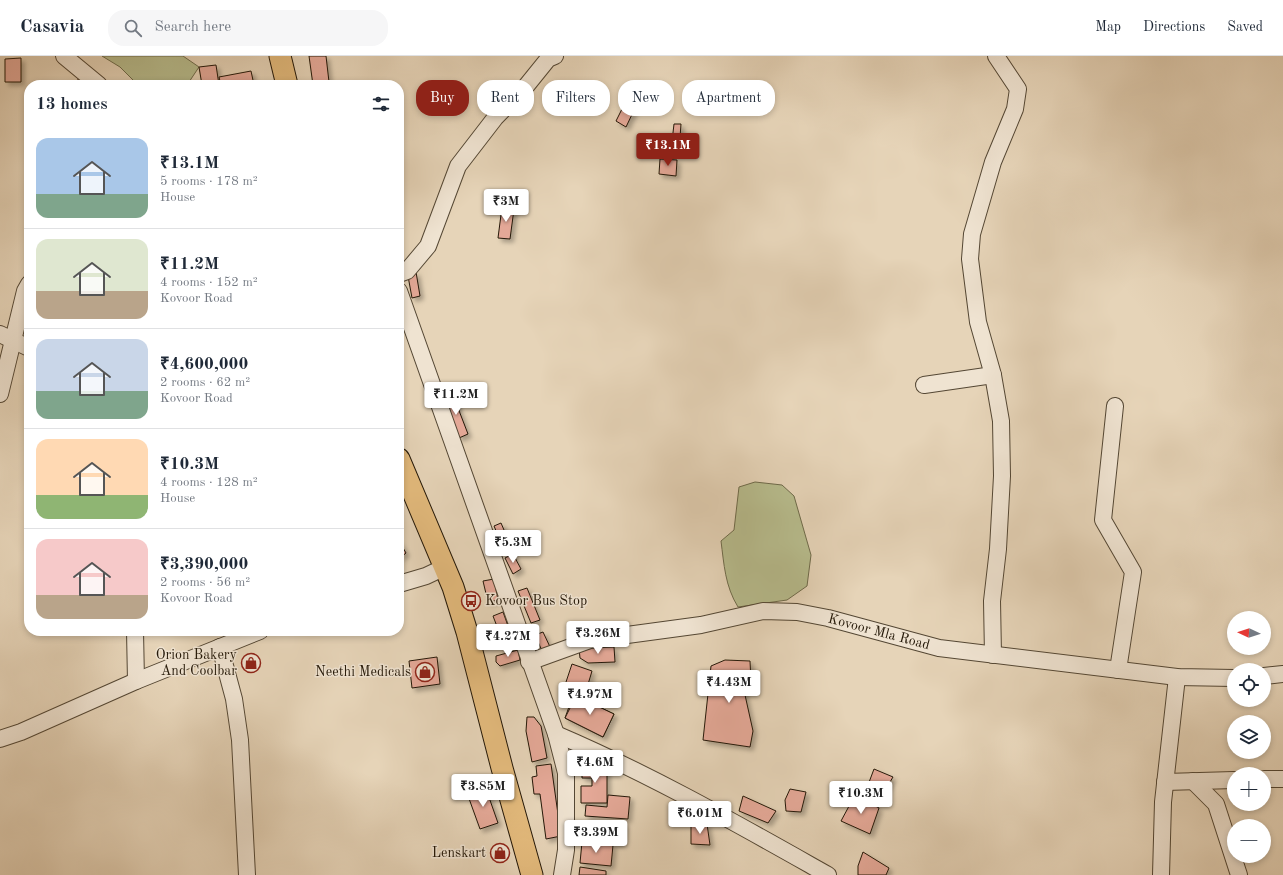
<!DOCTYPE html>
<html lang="en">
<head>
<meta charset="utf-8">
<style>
	:root { --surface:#fff; --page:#f6f6f7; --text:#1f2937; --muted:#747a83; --line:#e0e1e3; --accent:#8f2418 }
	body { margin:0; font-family:"Old Standard TT",serif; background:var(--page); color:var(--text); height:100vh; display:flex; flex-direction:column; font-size:15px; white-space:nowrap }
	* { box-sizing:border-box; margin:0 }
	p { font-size:13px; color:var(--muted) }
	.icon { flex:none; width:22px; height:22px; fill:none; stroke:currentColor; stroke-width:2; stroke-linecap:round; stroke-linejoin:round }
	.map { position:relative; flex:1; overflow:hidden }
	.drawer { position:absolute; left:24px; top:24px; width:380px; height:556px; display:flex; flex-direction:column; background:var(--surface); border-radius:16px; box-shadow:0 2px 6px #0003 }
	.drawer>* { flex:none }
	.banner { position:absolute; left:416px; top:24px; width:380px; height:36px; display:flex; gap:8px }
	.needle { width:26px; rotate:274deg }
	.buttons { position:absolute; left:1227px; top:555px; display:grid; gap:8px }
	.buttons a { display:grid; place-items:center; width:44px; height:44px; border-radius:50%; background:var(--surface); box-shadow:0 2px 6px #0003; font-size:20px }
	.price { position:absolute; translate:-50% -34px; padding:0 9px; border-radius:4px; background:#fff; color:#222; font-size:13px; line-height:26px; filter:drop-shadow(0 1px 2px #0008) }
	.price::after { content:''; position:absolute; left:50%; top:24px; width:12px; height:9px; margin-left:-6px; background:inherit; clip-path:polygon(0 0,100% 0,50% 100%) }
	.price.current { background:var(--accent); color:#fff }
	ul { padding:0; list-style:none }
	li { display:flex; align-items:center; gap:12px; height:100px; padding:0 12px }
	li+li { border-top:1px solid var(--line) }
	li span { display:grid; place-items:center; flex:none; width:112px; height:80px; border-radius:12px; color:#555 }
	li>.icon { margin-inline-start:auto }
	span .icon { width:48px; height:48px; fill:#fffc; stroke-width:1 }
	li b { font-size:17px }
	h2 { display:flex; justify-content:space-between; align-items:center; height:48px; padding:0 12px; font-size:17px }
	.pill { padding:0 14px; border-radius:16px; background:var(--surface); box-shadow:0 2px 6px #0003; font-size:14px; line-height:36px }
	.pill.current { background:var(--accent); color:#fff }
	header { display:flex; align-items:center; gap:24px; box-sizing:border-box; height:56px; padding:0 20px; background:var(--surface); border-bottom:1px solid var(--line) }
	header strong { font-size:19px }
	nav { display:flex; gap:22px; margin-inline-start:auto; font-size:14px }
	.search { width:280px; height:36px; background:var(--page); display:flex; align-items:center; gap:10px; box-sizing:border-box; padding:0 14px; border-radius:16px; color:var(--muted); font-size:15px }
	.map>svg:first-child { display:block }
</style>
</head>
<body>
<header>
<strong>Casavia</strong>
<div class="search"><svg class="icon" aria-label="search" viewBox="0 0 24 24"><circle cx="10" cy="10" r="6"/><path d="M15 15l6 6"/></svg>Search here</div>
<nav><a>Map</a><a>Directions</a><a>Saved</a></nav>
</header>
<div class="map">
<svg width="1283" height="819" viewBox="0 0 1283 819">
	<defs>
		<filter id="shadow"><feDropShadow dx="3.5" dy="3.5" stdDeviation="2" flood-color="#0004"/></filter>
	</defs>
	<rect width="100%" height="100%" fill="#e6d4b8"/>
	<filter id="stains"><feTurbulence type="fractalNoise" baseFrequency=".005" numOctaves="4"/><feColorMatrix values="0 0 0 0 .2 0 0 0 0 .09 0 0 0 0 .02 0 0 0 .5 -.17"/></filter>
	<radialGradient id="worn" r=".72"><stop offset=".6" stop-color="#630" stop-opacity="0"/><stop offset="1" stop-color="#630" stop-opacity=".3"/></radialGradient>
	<!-- green -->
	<g fill="#b7bc8d" stroke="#6e6a4a">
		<path d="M 102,0 L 183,0 L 199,11 L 187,29 L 138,29 L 120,11 Z"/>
		<path d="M 755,426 L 782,429 L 794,440 L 811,499 L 807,530 L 787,544 L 738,551 C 725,530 724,508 721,485 L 734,474 L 739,431 Z"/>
	</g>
	<!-- building -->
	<g fill="#e4a897" stroke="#241808" filter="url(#shadow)">
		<path d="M 309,0 L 326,0 L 329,26 L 313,29 Z"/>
		<path d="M 21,2 L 21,26 L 5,26 L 5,3 Z"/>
		<path d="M 216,9 L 219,29 L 202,29 L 199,11 Z"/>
		<path d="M 251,15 L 254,29 L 221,29 L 219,21 Z"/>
		<path d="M 82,18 L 98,29 L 74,29 Z"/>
		<path d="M 626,45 L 636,50 L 626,71 L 616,65 Z"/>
		<path d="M 674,68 L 681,68 L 679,95 L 671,94 Z"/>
		<path d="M 660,103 L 677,104 L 676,120 L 659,118 Z"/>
		<path d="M 502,151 L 514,153 L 510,183 L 498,182 Z"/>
		<path d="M 416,216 L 420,240 L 412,242 L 408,220 Z"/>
		<path d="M 453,339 L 468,378 L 459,382 L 443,342 Z"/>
		<path d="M 501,467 L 513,495 L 506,498 L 494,470 Z"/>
		<path d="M 399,485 L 406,497 L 400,502 L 399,515 Z"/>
		<path d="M 513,498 L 521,513 L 513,518 L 505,502 Z"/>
		<path d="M 494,523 L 498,544 L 488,546 L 483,525 Z"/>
		<path d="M 527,532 L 540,564 L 531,567 L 518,535 Z"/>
		<path d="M 503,556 L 516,592 L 506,594 L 493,560 Z"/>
		<path d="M 543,576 L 551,593 L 543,597 L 535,579 Z"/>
		<path d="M 614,591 L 615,606 L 588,607 L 580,602 L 579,592 Z"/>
		<path d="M 518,594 L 520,604 L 500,610 L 496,606 L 496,600 Z"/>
		<path d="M 437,601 L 440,628 L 412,632 L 409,605 Z"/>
		<path d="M 725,604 L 750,605 L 751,626 L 743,630 L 753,675 L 750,691 L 703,684 L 711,610 Z"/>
		<path d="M 572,608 L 592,615 L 586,635 L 565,629 Z"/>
		<path d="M 576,640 L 614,658 L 603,681 L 565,662 L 570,648 Z"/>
		<path d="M 576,640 L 614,658 L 603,681 L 565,662 Z"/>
		<path d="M 527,661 L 534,661 L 541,670 L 547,702 L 532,706 L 526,675 Z"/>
		<path d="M 551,708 L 561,780 L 546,783 L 540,738 L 534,738 L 532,721 L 537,720 L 536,710 Z"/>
		<path d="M 582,708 L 607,708 L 607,747 L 581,747 L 581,730 L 592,730 L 592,722 L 582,722 Z"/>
		<path d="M 874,713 L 893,721 L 884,736 L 868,729 Z"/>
		<path d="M 485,730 L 498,767 L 480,773 L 467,737 Z"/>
		<path d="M 790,733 L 806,736 L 801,756 L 786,755 L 785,744 Z"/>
		<path d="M 608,739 L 630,741 L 628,763 L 585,760 L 586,749 L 607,751 Z"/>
		<path d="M 855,739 L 879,752 L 870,778 L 841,765 Z"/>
		<path d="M 743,740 L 776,755 L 768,767 L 739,755 Z"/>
		<path d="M 587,765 L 624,768 L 622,786 L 585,785 Z"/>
		<path d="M 707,768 L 710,789 L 691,788 L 691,769 Z"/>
		<path d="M 582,786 L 613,789 L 611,810 L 580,807 Z"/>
		<path d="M 863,796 L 889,812 L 886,819 L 858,819 L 858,810 Z"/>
		<path d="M 580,811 L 606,815 L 606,819 L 579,819 Z"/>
	</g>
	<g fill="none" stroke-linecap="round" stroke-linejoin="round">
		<defs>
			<g id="minor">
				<path d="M 64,0 L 99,29"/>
				<path d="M 399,218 L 407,215 L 428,190 L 458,110 L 495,62 L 527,29 L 548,3 L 555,0"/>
				<path d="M 399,235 L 556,678 L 566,717 L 566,794 L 562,819"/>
				<path d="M 0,278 L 29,292"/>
				<path d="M 924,329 L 993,319"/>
				<path d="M 0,338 L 25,235 L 29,228"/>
				<path d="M 1115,350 L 1103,464 L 1133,516 L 1118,614"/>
				<path d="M 399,528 L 426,520 L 445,511"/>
				<path d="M 135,575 L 136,625"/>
				<path d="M 220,591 L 234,643 L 240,684 L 247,819"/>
				<path d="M 993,599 L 992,545 L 998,493 L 1002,420 L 1001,365 L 993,319 L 978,266 L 970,203 L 972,178 L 993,106 L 1015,53 L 1018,33 L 996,0"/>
				<path d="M 529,606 L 590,584 L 701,569 L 763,555 L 797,556 L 828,562 L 939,592 L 1177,621 L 1234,622"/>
				<path d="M 1264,620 L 1283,618"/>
				<path d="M 556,678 C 650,718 739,769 828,819"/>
				<path d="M 0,683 L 21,676 L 136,625 L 260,575"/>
				<path d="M 1264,723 L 1283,723"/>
				<path d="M 1193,725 L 1216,748 L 1239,819"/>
				<path d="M 1165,726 L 1234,724"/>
				<path d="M 1161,819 L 1163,746 L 1177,621"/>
			</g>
			<g id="major">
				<path d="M 280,0 L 287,29"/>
				<path d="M 399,403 L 453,531 L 467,576 L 502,712 L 532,819"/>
			</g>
		</defs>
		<!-- minor casing -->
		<use href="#minor" stroke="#544734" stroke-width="18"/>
		<!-- major casing -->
		<use href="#major" stroke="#241808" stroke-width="23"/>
		<!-- minor -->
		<use href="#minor" stroke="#efe3d1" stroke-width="16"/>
		<!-- major -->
		<use href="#major" stroke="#e3ba7c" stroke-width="21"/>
	</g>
	<!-- icons -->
	<defs>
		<symbol id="bus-ring" viewBox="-11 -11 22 22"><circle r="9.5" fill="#efe3d1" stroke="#8f2418" stroke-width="1.5"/><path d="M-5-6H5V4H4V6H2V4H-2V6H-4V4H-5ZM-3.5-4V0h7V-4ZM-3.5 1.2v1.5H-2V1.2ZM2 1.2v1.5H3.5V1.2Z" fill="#8f2418"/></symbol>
		<symbol id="shop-ring" viewBox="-11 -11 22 22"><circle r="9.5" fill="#efe3d1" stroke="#8f2418" stroke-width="1.5"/><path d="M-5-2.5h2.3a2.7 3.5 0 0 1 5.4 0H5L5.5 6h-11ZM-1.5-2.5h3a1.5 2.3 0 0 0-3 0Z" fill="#8f2418"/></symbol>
	</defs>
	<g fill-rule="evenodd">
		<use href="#bus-ring" x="460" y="534" width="22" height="22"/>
		<use href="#shop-ring" x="240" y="596" width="22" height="22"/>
		<use href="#shop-ring" x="414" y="605" width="22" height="22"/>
		<use href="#shop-ring" x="489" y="786" width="22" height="22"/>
	</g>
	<g text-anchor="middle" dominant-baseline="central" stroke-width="3" stroke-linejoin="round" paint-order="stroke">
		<!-- poi labels -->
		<g font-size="14" fill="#241808" stroke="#efe3d1" text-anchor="end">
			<text x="485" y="545" text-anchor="start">Kovoor Bus Stop</text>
			<text x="237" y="599">Orion Bakery<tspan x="237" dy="16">And Coolbar</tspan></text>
			<text x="411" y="616">Neethi Medicals</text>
			<text x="486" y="797">Lenskart</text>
		</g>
		<!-- street labels -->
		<g font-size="14" fill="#241808" stroke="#efe3d1">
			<text transform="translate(879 576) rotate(15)">Kovoor Mla Road</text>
		</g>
	</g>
	<rect width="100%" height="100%" filter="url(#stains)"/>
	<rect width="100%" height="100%" fill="url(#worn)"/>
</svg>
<div class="buttons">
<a><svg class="needle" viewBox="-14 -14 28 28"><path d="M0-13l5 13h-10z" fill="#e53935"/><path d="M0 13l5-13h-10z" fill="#747a83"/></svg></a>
<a><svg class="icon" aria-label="locate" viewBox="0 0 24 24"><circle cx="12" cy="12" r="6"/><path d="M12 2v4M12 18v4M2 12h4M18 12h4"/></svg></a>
<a><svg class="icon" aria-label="layers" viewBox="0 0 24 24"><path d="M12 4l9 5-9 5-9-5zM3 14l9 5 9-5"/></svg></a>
<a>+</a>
<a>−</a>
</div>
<b class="price current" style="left:668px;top:111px">₹13.1M</b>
<b class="price" style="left:506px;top:167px">₹3M</b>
<b class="price" style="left:456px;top:360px">₹11.2M</b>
<b class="price" style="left:513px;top:508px">₹5.3M</b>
<b class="price" style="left:598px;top:599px">₹3.26M</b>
<b class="price" style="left:508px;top:602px">₹4.27M</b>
<b class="price" style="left:729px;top:648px">₹4.43M</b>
<b class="price" style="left:590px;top:660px">₹4.97M</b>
<b class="price" style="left:595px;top:728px">₹4.6M</b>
<b class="price" style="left:483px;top:752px">₹3.85M</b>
<b class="price" style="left:861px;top:759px">₹10.3M</b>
<b class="price" style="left:700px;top:779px">₹6.01M</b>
<b class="price" style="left:596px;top:798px">₹3.39M</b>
<div class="banner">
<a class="pill current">Buy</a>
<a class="pill">Rent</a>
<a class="pill">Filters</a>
<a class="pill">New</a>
<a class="pill">Apartment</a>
</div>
<section class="drawer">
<h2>13 homes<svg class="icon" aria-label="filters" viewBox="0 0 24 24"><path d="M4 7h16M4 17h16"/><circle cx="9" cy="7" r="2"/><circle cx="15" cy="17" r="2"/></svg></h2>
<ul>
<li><span style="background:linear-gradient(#a9c7e8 70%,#7fa58c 0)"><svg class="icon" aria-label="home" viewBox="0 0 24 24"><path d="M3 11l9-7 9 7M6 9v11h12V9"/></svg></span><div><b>₹13.1M</b><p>5 rooms · 178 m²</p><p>House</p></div></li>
<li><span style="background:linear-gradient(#dfe7d0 65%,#b9a48a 0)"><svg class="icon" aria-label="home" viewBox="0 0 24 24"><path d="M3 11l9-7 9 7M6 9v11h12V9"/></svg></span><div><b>₹11.2M</b><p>4 rooms · 152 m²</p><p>Kovoor Road</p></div></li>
<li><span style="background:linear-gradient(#c9d6e8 65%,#7fa58c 0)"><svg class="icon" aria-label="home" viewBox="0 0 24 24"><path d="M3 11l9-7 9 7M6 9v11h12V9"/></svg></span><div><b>₹4,600,000</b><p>2 rooms · 62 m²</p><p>Kovoor Road</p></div></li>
<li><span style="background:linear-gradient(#ffd9b3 70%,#8fb573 0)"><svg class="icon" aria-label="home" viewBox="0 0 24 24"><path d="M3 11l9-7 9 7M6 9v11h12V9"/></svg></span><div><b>₹10.3M</b><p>4 rooms · 128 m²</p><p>House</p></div></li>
<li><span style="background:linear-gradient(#f6c9c9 70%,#b9a48a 0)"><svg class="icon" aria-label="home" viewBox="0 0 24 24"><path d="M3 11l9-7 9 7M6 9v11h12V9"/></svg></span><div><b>₹3,390,000</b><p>2 rooms · 56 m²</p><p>Kovoor Road</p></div></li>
</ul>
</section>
</div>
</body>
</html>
